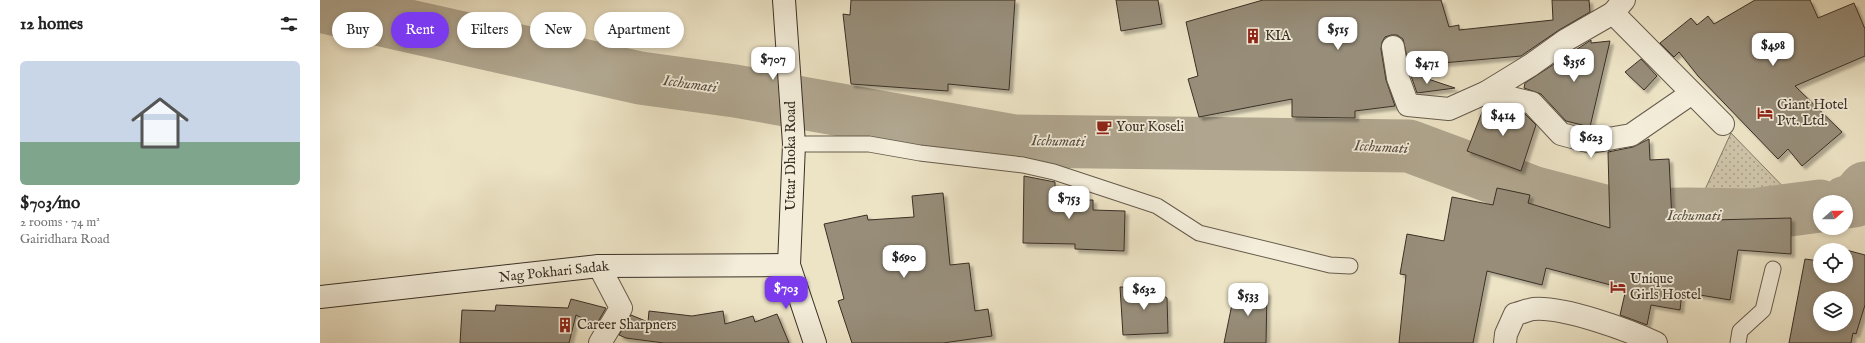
<!DOCTYPE html>
<html lang="en">
<head>
<meta charset="utf-8">
<style>
	:root { --surface:#fff; --page:#f2f2f2; --text:#222; --muted:#767676; --line:#e0e0e0; --accent:#7c3aed }
	body { margin:0; font-family:"IM FELL English",serif; background:var(--page); color:var(--text); height:100vh; display:flex; flex-direction:column; font-size:15px; white-space:nowrap }
	* { box-sizing:border-box; margin:0 }
	p { font-size:13px; color:var(--muted) }
	.icon { flex:none; width:22px; height:22px; fill:none; stroke:currentColor; stroke-width:2; stroke-linecap:round; stroke-linejoin:round }
	.map { position:relative; flex:1; overflow:hidden }
	.drawer { display:flex; flex-direction:column; background:var(--surface); width:320px }
	.drawer>* { flex:none }
	.guide { position:absolute; left:12px; top:12px; width:380px; height:36px; display:flex; gap:8px }
	.needle { width:26px; rotate:69deg }
	.tools { position:absolute; left:1493px; top:195px; display:grid; gap:8px }
	.tools a { display:grid; place-items:center; width:40px; height:40px; border-radius:50%; background:var(--surface); box-shadow:0 2px 6px #0003; font-size:20px }
	.price { position:absolute; translate:-50% -34px; padding:0 9px; border-radius:8px; background:#fff; color:#222; font-size:13px; line-height:26px; filter:drop-shadow(0 1px 2px #0008) }
	.price::after { content:''; position:absolute; left:50%; top:24px; width:12px; height:9px; margin-left:-6px; background:inherit; clip-path:polygon(0 0,100% 0,50% 100%) }
	.price.on { background:var(--accent); color:#fff }
	ul { padding:0; list-style:none }
	li { display:grid; align-content:center; gap:8px; height:212px; padding:0 20px }
	li+li { border-top:1px solid var(--line) }
	li span { display:grid; place-items:center; height:124px; border-radius:6px; color:#555 }
	li>.icon { margin-inline-start:auto }
	span .icon { width:72px; height:72px; fill:#fffc; stroke-width:1 }
	li b { font-size:17px }
	h2 { display:flex; justify-content:space-between; align-items:center; height:48px; padding:0 20px; font-size:17px }
	.chip { padding:0 14px; border-radius:18px; background:var(--surface); box-shadow:0 2px 6px #0003; font-size:14px; line-height:36px }
	.chip.on { background:var(--accent); color:#fff }
	main { display:flex; flex:1; min-height:0 }
	.map>svg:first-child { display:block }
</style>
</head>
<body>
<main>
<section class="drawer">
<h2>12 homes<svg class="icon" aria-label="filters" viewBox="0 0 24 24"><path d="M4 7h16M4 17h16"/><circle cx="9" cy="7" r="2"/><circle cx="15" cy="17" r="2"/></svg></h2>
<ul>
<li><span style="background:linear-gradient(#c9d6e8 65%,#7fa58c 0)"><svg class="icon" aria-label="home" viewBox="0 0 24 24"><path d="M3 11l9-7 9 7M6 9v11h12V9"/></svg></span><div><b>$703/mo</b><p>2 rooms · 74 m²</p><p>Gairidhara Road</p></div></li>
</ul>
</section>
<div class="map">
<svg width="1545" height="343" viewBox="0 0 1545 343">
	<defs>
		<pattern id="grass-dots" width="8" height="8" patternUnits="userSpaceOnUse"><rect width="8" height="8" fill="#cfc5ab"/><path d="M2 2h.1M6 6h.1" fill="none" stroke="#a9a08b" stroke-width="1.8" stroke-linecap="round"/></pattern>
		<filter id="shadow"><feDropShadow dx="3.5" dy="3.5" stdDeviation="1" flood-color="#0004"/></filter>
	</defs>
	<rect width="100%" height="100%" fill="#ede4c6"/>
	<filter id="stains"><feTurbulence type="fractalNoise" baseFrequency=".005" numOctaves="4"/><feColorMatrix values="0 0 0 0 .2 0 0 0 0 .09 0 0 0 0 .02 0 0 0 .5 -.17"/></filter>
	<radialGradient id="worn" r=".72"><stop offset=".6" stop-color="#630" stop-opacity="0"/><stop offset="1" stop-color="#630" stop-opacity=".3"/></radialGradient>
	<!-- grass -->
	<path fill="url(#grass-dots)" stroke="#847a68" d="M 1411,133 L 1478,202 L 1376,209 Z"/>
	<g fill="none" stroke-linecap="round" stroke-linejoin="round">
		<!-- river -->
		<g stroke="#b0a68f" stroke-width="53">
			<path d="M 0,6 L 320,78 L 415,91 L 694,141 L 1089,146 L 1215,193 L 1299,215 L 1367,214 L 1432,215 L 1500,206"/>
			<path d="M 1526,202 L 1534,201 L 1545,188"/>
		</g>
	</g>
	<!-- building -->
	<g fill="#978d79" stroke="#3a2f25" fill-rule="evenodd" filter="url(#shadow)">
		<path d="M 531,0 L 695,0 L 689,90 L 628,84 L 628,91 L 531,84 L 523,14 L 530,15 Z"/>
		<path d="M 796,0 L 838,0 L 842,24 L 801,31 Z"/>
		<path d="M 943,0 L 1121,0 L 1129,27 L 1139,25 L 1139,30 L 1233,20 L 1232,0 L 1269,0 L 1270,12 L 1239,30 L 1201,56 L 1089,66 L 1083,39 L 1077,35 L 1071,35 L 1065,37 L 1062,42 L 1061,49 L 1066,80 L 1075,106 L 1035,111 L 1035,118 L 972,117 L 972,99 L 879,117 L 868,79 L 878,76 L 866,22 Z"/>
		<path d="M 1435,0 L 1490,0 L 1498,18 L 1534,3 L 1545,29 L 1545,56 L 1475,86 L 1522,132 L 1482,166 L 1468,149 L 1458,159 L 1378,76 L 1359,52 L 1354,57 L 1340,43 L 1371,18 L 1377,25 L 1388,16 L 1394,24 Z"/>
		<path d="M 1271,40 L 1271,43 L 1290,41 L 1270,127 L 1246,121 L 1221,94 L 1204,88 L 1205,83 Z"/>
		<path d="M 1321,59 L 1337,76 L 1324,90 L 1305,72 Z"/>
		<path d="M 1090,73 L 1135,88 L 1097,93 Z"/>
		<path d="M 1168,105 L 1205,114 L 1216,125 L 1201,171 L 1147,151 L 1164,107 Z"/>
		<path d="M 1329,139 L 1330,160 L 1349,159 L 1352,221 L 1471,218 L 1471,254 L 1418,250 L 1410,300 L 1362,292 L 1360,310 L 1331,305 L 1327,325 L 1300,315 L 1306,289 L 1226,268 L 1222,285 L 1167,271 L 1153,343 L 1079,343 L 1086,275 L 1080,274 L 1087,234 L 1124,241 L 1132,197 L 1173,205 L 1177,188 L 1210,195 L 1208,203 L 1290,228 L 1288,152 L 1313,147 Z"/>
		<path d="M 704,176 L 735,182 L 735,200 L 773,200 L 773,210 L 805,211 L 804,251 L 755,249 L 755,244 L 703,243 Z"/>
		<path d="M 623,193 L 630,265 L 649,263 L 655,311 L 668,309 L 672,336 L 623,343 L 532,343 L 518,301 L 524,299 L 504,224 L 547,215 L 548,220 L 594,217 L 592,196 Z"/>
		<path d="M 1515,247 L 1545,255 L 1545,305 L 1536,334 L 1533,333 L 1531,343 L 1469,343 L 1485,259 L 1500,261 L 1500,276 L 1526,276 L 1526,250 L 1515,250 ZM 1500,298 L 1526,298 L 1526,324 L 1500,324 Z"/>
		<path d="M 916,285 L 947,292 L 946,343 L 904,343 Z"/>
		<path d="M 800,287 L 831,288 L 847,298 L 848,333 L 803,335 Z"/>
		<path d="M 251,299 L 286,308 L 276,325 L 256,315 L 249,343 L 140,343 L 142,310 L 175,311 L 176,305 L 248,308 Z"/>
		<path d="M 329,311 L 372,316 L 403,311 L 405,324 L 433,316 L 435,322 L 457,314 L 469,343 L 344,343 L 306,338 L 299,335 L 311,315 L 328,322 Z"/>
	</g>
	<g fill="none" stroke-linecap="round" stroke-linejoin="round">
		<defs>
			<g id="service">
				<path d="M 474,144 L 549,144 L 600,153 L 703,165 L 734,172 L 837,206 L 879,233 L 1010,265 L 1030,266"/>
				<path d="M 1418,343 L 1420,331 L 1443,310 L 1453,269"/>
			</g>
			<g id="minor">
				<path d="M 1293,13 L 1403,124"/>
				<path d="M 1073,47 L 1078,78 L 1088,105 L 1129,109 L 1167,92 L 1211,65 L 1246,40 L 1293,13 L 1304,0"/>
				<path d="M 1167,92 L 1212,103 L 1241,134 L 1271,142 L 1311,135 L 1372,93"/>
				<path d="M 279,266 L 301,308 L 280,343"/>
				<path d="M 1185,343 L 1186,334 L 1195,314 C 1201,313 1207,310 1213,309 C 1243,306 1308,330 1336,343"/>
			</g>
			<g id="secondary">
				<path d="M 464,0 L 474,144 L 469,265 L 495,343"/>
				<path d="M 0,297 L 279,266 L 469,265"/>
			</g>
		</defs>
		<!-- service casing -->
		<use href="#service" stroke="#675c4d" stroke-width="17"/>
		<!-- minor casing -->
		<use href="#minor" stroke="#675c4d" stroke-width="24"/>
		<!-- secondary casing -->
		<use href="#secondary" stroke="#3a2f25" stroke-width="24"/>
		<!-- service -->
		<use href="#service" stroke="#f3edda" stroke-width="15"/>
		<!-- minor -->
		<use href="#minor" stroke="#f3edda" stroke-width="22"/>
		<!-- secondary -->
		<use href="#secondary" stroke="#f3edda" stroke-width="22"/>
	</g>
	<!-- icons -->
	<defs>
		<symbol id="building-bare" viewBox="-9 -9 18 18"><path d="M-4-6H4V6H1V3H-1V6H-4ZM-2.5-4.3h1.7v1.8h-1.7ZM.8-4.3h1.7v1.8H.8ZM-2.5-1h1.7V.8h-1.7ZM.8-1h1.7V.8H.8Z" fill="#8f2418" stroke="#f3edda" stroke-width="2.5" paint-order="stroke"/></symbol>
		<symbol id="hotel-bare" viewBox="-9 -9 18 18"><path d="M-6-4.5h1.5V1H6V5H4.5V3h-9V5H-6ZM-4 0a1.8 1.8 0 1 1 3.6 0ZM.5 0V-2.5h3Q6-2.5 6 0Z" fill="#8f2418" stroke="#f3edda" stroke-width="2.5" paint-order="stroke"/></symbol>
		<symbol id="cafe-bare" viewBox="-9 -9 18 18"><path d="M-5.5-4.5H6V0H3Q3 3.5 0 3.5H-2.5Q-5.5 3.5-5.5 0ZM3-3.2v2h1.7v-2ZM-6 4.5H4V6H-6Z" fill="#8f2418" stroke="#f3edda" stroke-width="2.5" paint-order="stroke"/></symbol>
	</defs>
	<g fill-rule="evenodd">
		<use href="#building-bare" x="922" y="25" width="22" height="22"/>
		<use href="#hotel-bare" x="1434" y="102" width="22" height="22"/>
		<use href="#cafe-bare" x="773" y="116" width="22" height="22"/>
		<use href="#hotel-bare" x="1287" y="276" width="22" height="22"/>
		<use href="#building-bare" x="234" y="314" width="22" height="22"/>
	</g>
	<g text-anchor="middle" dominant-baseline="central" stroke-width="3.5" stroke-linejoin="round" paint-order="stroke">
		<!-- poi labels -->
		<g font-size="14" fill="#3a2f25" stroke="#f3edda" text-anchor="start">
			<text x="945" y="36">KIA</text>
			<text x="1457" y="105">Giant Hotel<tspan x="1457" dy="16">Pvt. Ltd.</tspan></text>
			<text x="796" y="127">Your Koseli</text>
			<text x="1310" y="279">Unique<tspan x="1310" dy="16">Girls Hostel</tspan></text>
			<text x="257" y="325">Career Sharpners</text>
		</g>
		<!-- street labels -->
		<g font-size="14" fill="#3a2f25" stroke="#f3edda">
			<text transform="translate(471 156) rotate(-90)">Uttar Dhoka Road</text>
			<text transform="translate(234 272) rotate(-6)">Nag Pokhari Sadak</text>
		</g>
		<!-- water labels -->
		<g font-size="15" font-style="italic" fill="#584d40" stroke="#f3edda">
			<text transform="translate(370 84) rotate(8)">Icchumati</text>
			<text transform="translate(738 141) rotate(1)">Icchumati</text>
			<text transform="translate(1061 147) rotate(3)">Icchumati</text>
			<text x="1374" y="215">Icchumati</text>
		</g>
	</g>
	<rect width="100%" height="100%" filter="url(#stains)"/>
	<rect width="100%" height="100%" fill="url(#worn)"/>
</svg>
<div class="tools">
<a><svg class="needle" viewBox="-14 -14 28 28"><path d="M0-13l5 13h-10z" fill="#e53935"/><path d="M0 13l5-13h-10z" fill="#767676"/></svg></a>
<a><svg class="icon" aria-label="locate" viewBox="0 0 24 24"><circle cx="12" cy="12" r="6"/><path d="M12 2v4M12 18v4M2 12h4M18 12h4"/></svg></a>
<a><svg class="icon" aria-label="layers" viewBox="0 0 24 24"><path d="M12 4l9 5-9 5-9-5zM3 14l9 5 9-5"/></svg></a>
</div>
<b class="price" style="left:1018px;top:51px">$515</b>
<b class="price" style="left:1453px;top:67px">$498</b>
<b class="price" style="left:453px;top:81px">$707</b>
<b class="price" style="left:1254px;top:83px">$356</b>
<b class="price" style="left:1107px;top:85px">$471</b>
<b class="price" style="left:1183px;top:137px">$414</b>
<b class="price" style="left:1271px;top:159px">$623</b>
<b class="price" style="left:749px;top:220px">$753</b>
<b class="price" style="left:584px;top:279px">$690</b>
<b class="price on" style="left:466px;top:310px">$703</b>
<b class="price" style="left:824px;top:311px">$632</b>
<b class="price" style="left:928px;top:317px">$533</b>
<div class="guide">
<a class="chip">Buy</a>
<a class="chip on">Rent</a>
<a class="chip">Filters</a>
<a class="chip">New</a>
<a class="chip">Apartment</a>
</div>
</div>
</main>
</body>
</html>
